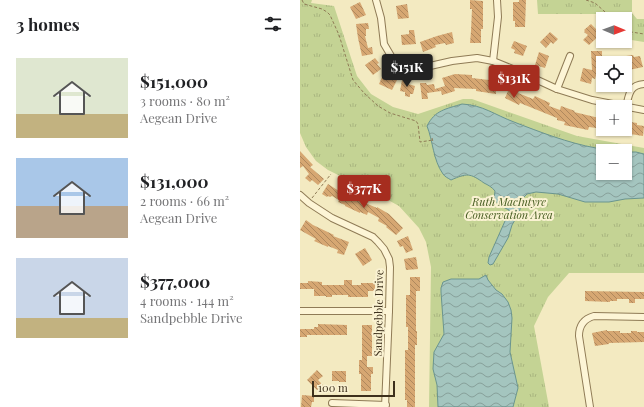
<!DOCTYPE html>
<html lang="en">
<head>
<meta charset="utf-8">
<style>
	:root { --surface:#fff; --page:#f2f2f2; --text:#202124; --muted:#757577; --accent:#a62d1f }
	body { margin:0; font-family:"Playfair Display",serif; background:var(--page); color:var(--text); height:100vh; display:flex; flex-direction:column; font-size:15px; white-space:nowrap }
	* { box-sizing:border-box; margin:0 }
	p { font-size:13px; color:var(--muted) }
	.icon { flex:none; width:22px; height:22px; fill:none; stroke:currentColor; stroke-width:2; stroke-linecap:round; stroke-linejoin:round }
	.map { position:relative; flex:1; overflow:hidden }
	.details { display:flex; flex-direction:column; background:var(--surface); width:300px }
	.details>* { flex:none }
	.needle { width:26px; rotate:91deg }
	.tools { position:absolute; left:296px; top:12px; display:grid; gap:8px }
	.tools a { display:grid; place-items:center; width:36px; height:36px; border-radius:0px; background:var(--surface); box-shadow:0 1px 3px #0004; font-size:20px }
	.scale { position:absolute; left:12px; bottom:10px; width:83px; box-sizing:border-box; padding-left:4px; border:2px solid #3d301c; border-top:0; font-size:11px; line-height:14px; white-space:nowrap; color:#3d301c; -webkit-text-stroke:3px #faf2d2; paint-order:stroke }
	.price { position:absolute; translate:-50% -34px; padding:0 9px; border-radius:4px; background:var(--accent); color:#fff; font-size:13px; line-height:26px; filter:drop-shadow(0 1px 2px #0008) }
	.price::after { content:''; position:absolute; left:50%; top:24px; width:12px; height:9px; margin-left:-6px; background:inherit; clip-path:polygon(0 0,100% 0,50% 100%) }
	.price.current { background:#222; color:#fff }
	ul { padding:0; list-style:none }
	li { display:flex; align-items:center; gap:12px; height:100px; padding:0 16px }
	li span { display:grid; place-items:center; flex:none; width:112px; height:80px; border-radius:0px; color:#555 }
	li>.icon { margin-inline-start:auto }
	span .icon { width:48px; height:48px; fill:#fffc; stroke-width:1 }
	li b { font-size:17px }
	h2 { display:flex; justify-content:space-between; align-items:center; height:48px; padding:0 16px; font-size:17px }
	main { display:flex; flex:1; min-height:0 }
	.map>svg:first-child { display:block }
</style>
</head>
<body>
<main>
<section class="details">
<h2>3 homes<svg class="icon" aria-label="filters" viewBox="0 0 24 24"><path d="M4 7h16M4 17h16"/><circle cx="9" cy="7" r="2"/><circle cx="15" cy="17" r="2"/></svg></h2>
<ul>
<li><span style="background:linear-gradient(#dfe7d0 70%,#c2b280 0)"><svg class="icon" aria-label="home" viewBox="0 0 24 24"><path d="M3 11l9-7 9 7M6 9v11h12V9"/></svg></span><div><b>$151,000</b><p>3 rooms · 80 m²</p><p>Aegean Drive</p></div></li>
<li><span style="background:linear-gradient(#a9c7e8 60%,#b9a48a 0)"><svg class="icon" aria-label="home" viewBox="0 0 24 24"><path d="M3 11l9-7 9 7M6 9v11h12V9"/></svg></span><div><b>$131,000</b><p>2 rooms · 66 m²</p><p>Aegean Drive</p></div></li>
<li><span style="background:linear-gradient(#c9d6e8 75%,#c2b280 0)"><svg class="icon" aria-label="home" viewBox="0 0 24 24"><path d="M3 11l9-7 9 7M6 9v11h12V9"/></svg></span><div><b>$377,000</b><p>4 rooms · 144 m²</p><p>Sandpebble Drive</p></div></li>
</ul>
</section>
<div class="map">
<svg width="344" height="407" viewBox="0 0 344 407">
	<defs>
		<pattern id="park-tufts" width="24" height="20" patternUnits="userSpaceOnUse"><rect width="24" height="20" fill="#c4d394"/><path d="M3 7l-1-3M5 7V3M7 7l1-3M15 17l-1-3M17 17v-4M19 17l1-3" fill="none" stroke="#a9b57f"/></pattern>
		<pattern id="water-waves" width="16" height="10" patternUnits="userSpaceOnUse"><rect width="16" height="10" fill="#a4c5bf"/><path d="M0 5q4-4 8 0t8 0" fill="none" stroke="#87a09a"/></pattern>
		<pattern id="building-back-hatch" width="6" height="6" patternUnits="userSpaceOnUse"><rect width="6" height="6" fill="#d6a772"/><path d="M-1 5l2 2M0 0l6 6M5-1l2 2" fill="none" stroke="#af885d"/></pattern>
	</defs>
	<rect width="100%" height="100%" fill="#f3eac1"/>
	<!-- park -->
	<g fill="url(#park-tufts)" fill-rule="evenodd">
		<path d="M 0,0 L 12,0 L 11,3 L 34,6 L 57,76 L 71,94 L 93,107 L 118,114 L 163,99 L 172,99 L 277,136 L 344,148 L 344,273 L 269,273 L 248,297 L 234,326 L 249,407 L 129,407 L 131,267 L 126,242 L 119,228 L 99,206 L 79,195 L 28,170 L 16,161 L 6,147 L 0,133 ZM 303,151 L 325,151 L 325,173 L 303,173 Z"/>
		<path d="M 237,0 L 332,0 L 332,13 L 337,19 L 344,19 L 344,42 L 325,39 L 325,19 L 305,19 L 301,14 L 238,14 Z"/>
	</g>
	<!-- water -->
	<g fill="url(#water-waves)" stroke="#6a958f">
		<path d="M 162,104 C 183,105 195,115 214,122 C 240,132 268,143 296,148 C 303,149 310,150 317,151 L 303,151 L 303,173 L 325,173 L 325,152 L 336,152 L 344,154 L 344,198 L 325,199 L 309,202 L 285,202 L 258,194 L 236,192 L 227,194 L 223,198 L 219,213 L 212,225 L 208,238 L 193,264 L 190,265 L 188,263 L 189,257 L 209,212 L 209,210 L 199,205 L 194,199 L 195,191 C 192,187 188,185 184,183 C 170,173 167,173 151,180 C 148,178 145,177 143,174 C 133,160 133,141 127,126 C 135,110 146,109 162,104 Z"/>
		<path d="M 186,275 L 188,280 L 196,290 L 202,294 L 208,302 L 211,310 L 212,318 L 210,352 L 218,388 L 213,407 L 138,407 L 137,385 L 133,369 L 134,352 L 144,334 L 141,292 L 141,288 L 143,282 L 151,279 L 179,279 Z"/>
	</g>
	<!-- building -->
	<g fill="url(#building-back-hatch)">
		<path d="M 170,0 L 183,1 L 183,29 L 181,29 L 181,43 L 170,43 L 171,31 L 172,9 L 170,9 Z"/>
		<path d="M 219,0 L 226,0 L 225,27 L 215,27 L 215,21 L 213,21 L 213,2 L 219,2 Z"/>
		<path d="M 60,2 L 66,15 L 56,19 L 50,7 Z"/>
		<path d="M 107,4 L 109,18 L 98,19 L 96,6 Z"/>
		<path d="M 68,23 L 69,29 L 66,29 L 66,36 L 65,36 L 68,48 L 72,47 L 73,54 L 62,56 L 58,38 L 56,24 Z"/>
		<path d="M 291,24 L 301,34 L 289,45 L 283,40 L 288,35 L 284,32 L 285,31 L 284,30 Z"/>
		<path d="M 109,30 L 114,30 L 116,44 L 102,45 L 101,35 L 109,34 Z"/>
		<path d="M 152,32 L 154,43 L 146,45 L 145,43 L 135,45 L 136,47 L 123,52 L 120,42 L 137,36 Z"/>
		<path d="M 250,32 L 258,39 L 253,44 L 251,42 L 246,48 L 240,42 Z"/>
		<path d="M 214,41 L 227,46 L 223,56 L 214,53 L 215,50 L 211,48 Z"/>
		<path d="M 291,51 L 302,51 L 302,64 L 299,64 L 295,79 L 292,78 L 291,84 L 280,81 L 283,68 L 292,70 Z"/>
		<path d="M 239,52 L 249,56 L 245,68 L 235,65 Z"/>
		<path d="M 333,55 L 334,57 L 340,56 L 343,67 L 329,70 L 326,56 Z"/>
		<path d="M 75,58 L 79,63 L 77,64 L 81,69 L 73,75 L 65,65 Z"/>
		<path d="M 155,74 L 172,75 L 172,78 L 189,80 L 189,77 L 198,78 L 197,82 L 209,84 L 220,88 L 218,93 L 233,99 L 235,96 L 250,103 L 249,106 L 260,110 L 261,106 L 275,111 L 274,112 L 295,117 L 303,118 L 303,129 L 289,127 L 288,130 L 264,125 L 265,122 L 257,120 L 257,118 L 220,103 L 219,105 L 205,98 L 208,91 L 196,90 L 196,94 L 176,91 L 176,89 L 154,88 L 155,91 L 142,95 L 141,91 L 127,93 L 128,99 L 122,99 L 120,83 L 126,83 L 127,85 L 134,84 L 135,89 L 145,86 L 142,78 Z"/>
		<path d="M 92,75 L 98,78 L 92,90 L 79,84 L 82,77 L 90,80 Z"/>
		<path d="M 102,80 L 108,81 L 108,84 L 115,86 L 113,94 L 110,94 L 110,97 L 105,96 L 105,92 L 100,91 Z"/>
		<path d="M 331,122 L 337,123 L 337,125 L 344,126 L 343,136 L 324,133 L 324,135 L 317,134 L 317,132 L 315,131 L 315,129 L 325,129 L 325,123 L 331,123 Z"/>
		<path d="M 0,151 L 13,165 L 10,167 L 24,179 L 18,185 L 12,180 L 10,182 L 5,178 L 9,174 L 3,166 L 0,168 Z"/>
		<path d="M 28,184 L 42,193 L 77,208 L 77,207 L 89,214 L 103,228 L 96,235 L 86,227 L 87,226 L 78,221 L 79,218 L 68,212 L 67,215 L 60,212 L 60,213 L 45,206 L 45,205 L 38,202 L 39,200 L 32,196 L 30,197 L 28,196 L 27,197 L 22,194 Z"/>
		<path d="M 6,220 L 13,225 L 34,235 L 33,236 L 49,242 L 44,255 L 37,253 L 38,250 L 28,246 L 28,247 L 14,241 L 16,239 L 0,230 Z"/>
		<path d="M 108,236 L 113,250 L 106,253 L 103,246 L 100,247 L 97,241 Z"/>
		<path d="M 65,248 L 72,260 L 63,266 L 55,254 Z"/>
		<path d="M 116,257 L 118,269 L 106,270 L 104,259 Z"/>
		<path d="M 110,277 L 120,277 L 120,291 L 116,291 L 116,331 L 117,331 L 117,345 L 115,345 L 115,407 L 107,407 L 107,400 L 105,400 L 105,350 L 108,350 L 108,327 L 106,327 L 106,295 L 110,295 Z"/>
		<path d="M 44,280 L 52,280 L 52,285 L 61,285 L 61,283 L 75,283 L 75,291 L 68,291 L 68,297 L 48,297 L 48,295 L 32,295 L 32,297 L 26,297 L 26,296 L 14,296 L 14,289 L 0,289 L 0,283 L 8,283 L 8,281 L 22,282 L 22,285 L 44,285 Z"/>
		<path d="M 285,291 L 344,292 L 344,299 L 335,299 L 335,303 L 329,303 L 329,299 L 317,299 L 317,301 L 310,301 L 310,302 L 285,301 Z"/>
		<path d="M 18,324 L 47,325 L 47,335 L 7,335 L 7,337 L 0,337 L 0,329 L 14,329 L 14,327 L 18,327 Z"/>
		<path d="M 62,325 L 72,325 L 72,356 L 67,356 L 67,367 L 73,367 L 73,374 L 71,374 L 71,391 L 61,391 L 61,374 L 59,374 L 59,360 L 62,360 Z"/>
		<path d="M 307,330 L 307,331 L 320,331 L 320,333 L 331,333 L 331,331 L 337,331 L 337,332 L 344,332 L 344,342 L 309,343 L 309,344 L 295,346 L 292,333 Z"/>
		<path d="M 17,370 L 23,376 L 18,380 L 23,385 L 17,390 L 7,380 Z"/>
		<path d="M 32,371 L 46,371 L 46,382 L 39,382 L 39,381 L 32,381 Z"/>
		<path d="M 2,395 L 14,396 L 14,402 L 12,402 L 11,407 L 1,407 Z"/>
	</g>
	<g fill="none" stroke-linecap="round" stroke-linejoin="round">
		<defs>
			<g id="minor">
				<path d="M 76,0 L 81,18 L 84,44 L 94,61 L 110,69 L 130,66 L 152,61 L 177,58 L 193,61 L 220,72 L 257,89 L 292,100 L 344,110"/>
				<path d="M 193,61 L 198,17 L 197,0"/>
				<path d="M 257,89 L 270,56"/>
				<path d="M 326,107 C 329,95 329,85 344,84"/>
				<path d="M 0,195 L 9,203 L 32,218 L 73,237 L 78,242 L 84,249 L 89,259 L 90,267 L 89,311 L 85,407"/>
				<path d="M 0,311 L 89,311"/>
				<path d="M 32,403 L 86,405"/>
				<path d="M 290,407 L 279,336 C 279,326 283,319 294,316 L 344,317"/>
			</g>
		</defs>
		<!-- minor casing -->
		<use href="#minor" stroke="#8f7b56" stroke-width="8"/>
		<!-- path -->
		<g stroke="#8f7b56" stroke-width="1" stroke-dasharray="3 2" stroke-linecap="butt">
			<path d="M 2,0 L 4,4 L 22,9 L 27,12 L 30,15 L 39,35 L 53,80 L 64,93 L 78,106 L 90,113 L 116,121 L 118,124 L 120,142 L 133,140"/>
			<path d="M 286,0 L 295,3 L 313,19"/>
			<path d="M 325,31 L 344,34"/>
			<path d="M 132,138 L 133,142"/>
			<path d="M 12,198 L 31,174"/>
		</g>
		<!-- minor -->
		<use href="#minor" stroke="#fdf5d6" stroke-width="6"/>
	</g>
	<g text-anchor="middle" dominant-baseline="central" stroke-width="4" stroke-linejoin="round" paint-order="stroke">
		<!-- park labels -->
		<g font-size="11" font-style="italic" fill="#465c20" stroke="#faf2d2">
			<text x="209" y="201">Ruth MacIntyre<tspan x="209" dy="13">Conservation Area</tspan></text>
		</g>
		<!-- street labels -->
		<g font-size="11" fill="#3d301c" stroke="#faf2d2">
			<text transform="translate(78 313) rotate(-89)">Sandpebble Drive</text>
		</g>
	</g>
</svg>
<div class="tools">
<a><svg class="needle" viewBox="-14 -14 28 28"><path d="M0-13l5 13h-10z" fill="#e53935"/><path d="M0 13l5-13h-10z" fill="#757577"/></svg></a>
<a><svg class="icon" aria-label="locate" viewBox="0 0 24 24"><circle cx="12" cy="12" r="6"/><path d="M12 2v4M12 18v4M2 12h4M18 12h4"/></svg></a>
<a>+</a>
<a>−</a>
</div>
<div class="scale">100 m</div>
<b class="price current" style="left:107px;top:88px">$151K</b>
<b class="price" style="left:214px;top:99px">$131K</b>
<b class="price" style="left:64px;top:209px">$377K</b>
</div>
</main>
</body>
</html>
